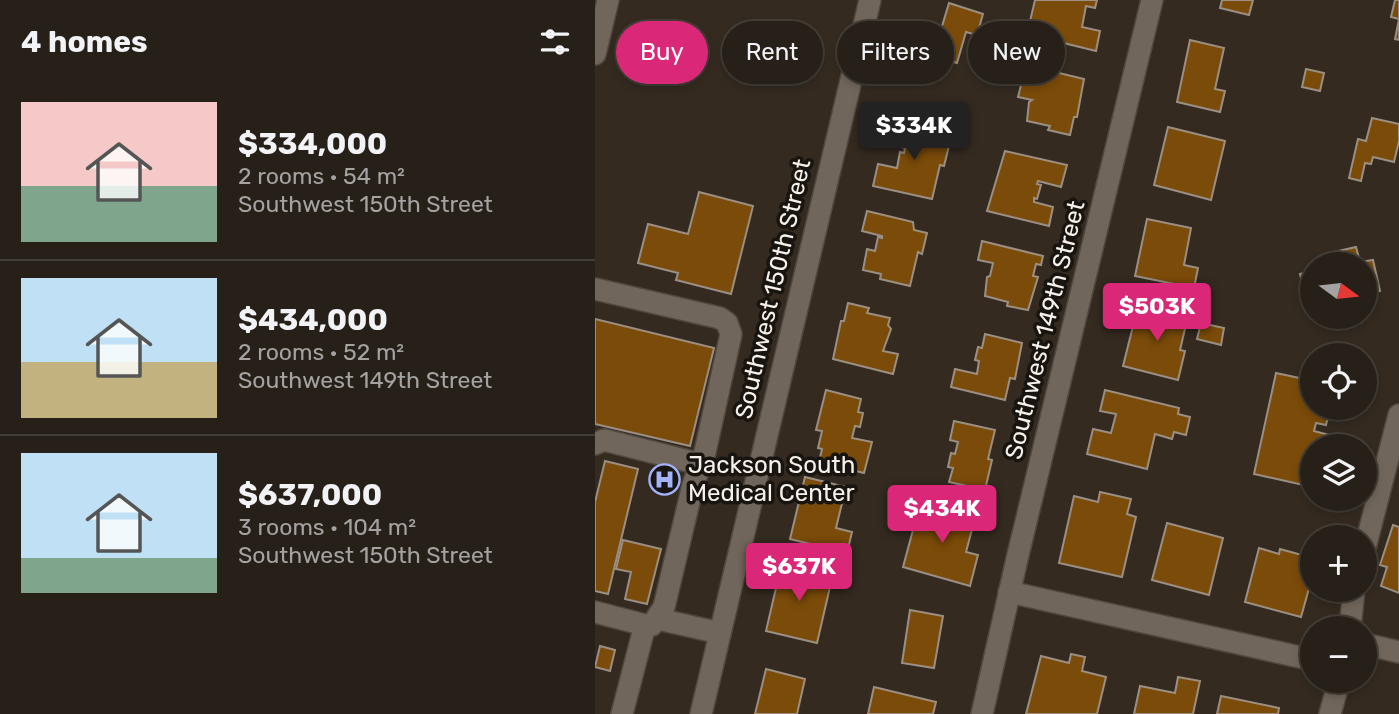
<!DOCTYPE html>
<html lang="en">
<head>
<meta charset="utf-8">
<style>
	:root { --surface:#272018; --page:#332d25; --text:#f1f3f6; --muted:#a4a3a2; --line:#433e37; --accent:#db2777 }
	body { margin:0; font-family:Rubik,sans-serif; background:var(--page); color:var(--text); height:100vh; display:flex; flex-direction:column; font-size:26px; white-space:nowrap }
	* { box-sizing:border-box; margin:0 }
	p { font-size:23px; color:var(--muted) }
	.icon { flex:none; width:38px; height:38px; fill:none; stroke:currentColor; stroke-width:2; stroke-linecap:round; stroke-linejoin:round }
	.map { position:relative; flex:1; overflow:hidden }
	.panel { display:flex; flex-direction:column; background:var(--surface); width:595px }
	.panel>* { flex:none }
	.banner { position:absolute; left:21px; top:21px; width:665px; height:63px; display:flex; gap:14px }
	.needle { width:46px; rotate:105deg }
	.controls { position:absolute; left:705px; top:252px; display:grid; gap:14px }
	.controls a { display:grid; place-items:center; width:77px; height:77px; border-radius:50%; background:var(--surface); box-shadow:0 4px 10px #0003,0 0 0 2px var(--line); font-size:35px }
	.price { position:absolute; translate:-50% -60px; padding:0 16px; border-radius:7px; background:var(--accent); color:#fff; font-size:23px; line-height:46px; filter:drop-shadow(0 2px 4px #0008) }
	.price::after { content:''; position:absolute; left:50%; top:42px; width:21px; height:16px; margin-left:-10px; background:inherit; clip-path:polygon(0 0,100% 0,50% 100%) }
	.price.on { background:#222; color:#fff }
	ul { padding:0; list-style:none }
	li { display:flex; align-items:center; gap:21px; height:175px; padding:0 21px }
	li+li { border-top:2px solid var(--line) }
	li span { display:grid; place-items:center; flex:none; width:196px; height:140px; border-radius:0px; color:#555 }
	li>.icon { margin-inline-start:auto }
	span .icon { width:84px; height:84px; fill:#fffc; stroke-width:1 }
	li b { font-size:30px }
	h2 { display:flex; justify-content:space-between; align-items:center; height:84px; padding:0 21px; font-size:30px }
	.chip { padding:0 24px; border-radius:32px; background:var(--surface); box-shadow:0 4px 10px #0003,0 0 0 2px var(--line); font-size:24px; line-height:63px }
	.chip.on { background:var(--accent); color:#fff }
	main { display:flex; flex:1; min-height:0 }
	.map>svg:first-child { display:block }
</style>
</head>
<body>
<main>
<section class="panel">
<h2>4 homes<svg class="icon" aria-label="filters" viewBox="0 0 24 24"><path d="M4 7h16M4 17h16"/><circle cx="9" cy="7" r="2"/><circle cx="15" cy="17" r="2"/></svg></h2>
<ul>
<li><span style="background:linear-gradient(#f6c9c9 60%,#7fa58c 0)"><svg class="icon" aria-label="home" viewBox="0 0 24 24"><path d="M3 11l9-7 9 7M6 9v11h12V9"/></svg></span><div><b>$334,000</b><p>2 rooms · 54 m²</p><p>Southwest 150th Street</p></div></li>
<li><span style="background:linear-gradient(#bfe0f5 60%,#c2b280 0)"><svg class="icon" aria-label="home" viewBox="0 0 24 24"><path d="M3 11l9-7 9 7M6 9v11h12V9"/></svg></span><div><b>$434,000</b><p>2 rooms · 52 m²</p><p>Southwest 149th Street</p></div></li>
<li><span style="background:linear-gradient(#bfe0f5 75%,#7fa58c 0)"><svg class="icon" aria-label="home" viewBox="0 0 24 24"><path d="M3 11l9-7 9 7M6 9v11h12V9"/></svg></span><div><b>$637,000</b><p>3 rooms · 104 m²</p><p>Southwest 150th Street</p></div></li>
</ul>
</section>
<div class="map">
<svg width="804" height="714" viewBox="0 0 804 714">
	<rect width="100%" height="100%" fill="#342a20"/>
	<!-- building -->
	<g fill="#7b4b09" stroke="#9b8f83" stroke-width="2">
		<path d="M 440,0 L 502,0 L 500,8 L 491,6 L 487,27 L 505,31 L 501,51 L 432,34 Z"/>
		<path d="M 627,0 L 658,0 L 654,15 L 625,8 Z"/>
		<path d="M 800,0 L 804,0 L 804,40 L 800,39 L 804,19 L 796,17 Z"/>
		<path d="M 354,3 L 388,14 L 382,35 L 371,32 L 362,63 L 338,56 Z"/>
		<path d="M 595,40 L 629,48 L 620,89 L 630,91 L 625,112 L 582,102 Z"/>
		<path d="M 431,65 L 489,79 L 482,117 L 479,117 L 475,135 L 453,130 L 455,126 L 432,121 L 434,102 L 437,100 L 423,97 Z"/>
		<path d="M 711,69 L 729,73 L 725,91 L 707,87 Z"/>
		<path d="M 777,118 L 804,124 L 804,141 L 799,162 L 778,157 L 776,164 L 770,163 L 766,181 L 754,178 L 763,139 L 771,141 Z"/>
		<path d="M 295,124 L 356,138 L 349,166 L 345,165 L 337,199 L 278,186 L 283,164 L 302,168 L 305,152 L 309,153 L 310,148 L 291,143 Z"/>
		<path d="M 573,127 L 630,141 L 616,200 L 559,185 Z"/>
		<path d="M 410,151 L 472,165 L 466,187 L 443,181 L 442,184 L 446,185 L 442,199 L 439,198 L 439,202 L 458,207 L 454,226 L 392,211 Z"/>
		<path d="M 104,192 L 158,206 L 136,294 L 81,280 L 83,273 L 43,263 L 53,224 L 93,234 Z"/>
		<path d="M 272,211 L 318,222 L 319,230 L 332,233 L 327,254 L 323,252 L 315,286 L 285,279 L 286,274 L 268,270 L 272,249 L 280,251 L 283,237 L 287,238 L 287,236 L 267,231 Z"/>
		<path d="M 552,219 L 596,228 L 589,265 L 603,268 L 599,288 L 540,276 Z"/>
		<path d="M 387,241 L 448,256 L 446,265 L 441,264 L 438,276 L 443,277 L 433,310 L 412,306 L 413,302 L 390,296 L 392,277 L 395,276 L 398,263 L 383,260 Z"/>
		<path d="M 761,247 L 765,262 L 778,260 L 785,291 L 770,294 L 770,264 L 732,264 L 730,254 Z"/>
		<path d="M 718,271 L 718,299 L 711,300 L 705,274 Z"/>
		<path d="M 253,303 L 274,308 L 272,313 L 295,318 L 293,325 L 296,329 L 288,351 L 303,354 L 298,374 L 238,359 L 246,321 L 249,321 Z"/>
		<path d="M 562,308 L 593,316 L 585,350 L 590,351 L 583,380 L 528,366 L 542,310 L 560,314 Z"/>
		<path d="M 0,319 L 119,348 L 95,446 L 0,424 Z"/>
		<path d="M 606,323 L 629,328 L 626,345 L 602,339 Z"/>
		<path d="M 390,334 L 427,343 L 420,379 L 415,378 L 410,400 L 356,387 L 360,369 L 382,374 L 384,361 L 380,360 L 383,347 L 387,348 Z"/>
		<path d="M 681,373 L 714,380 L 710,395 L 718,397 L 718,408 L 735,408 L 731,425 L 721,423 L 719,431 L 738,436 L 736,446 L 718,446 L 718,464 L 713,486 L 659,474 Z"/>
		<path d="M 231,390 L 266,399 L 263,412 L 268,413 L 265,427 L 260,426 L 257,438 L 277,442 L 269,473 L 224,462 L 227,449 L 223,448 L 227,431 L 221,430 Z"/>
		<path d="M 510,390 L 584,408 L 583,414 L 595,417 L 591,435 L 579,432 L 577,439 L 560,434 L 552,469 L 492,454 L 498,429 L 516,433 L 521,414 L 505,411 Z"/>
		<path d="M 359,421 L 400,430 L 393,459 L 397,460 L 390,490 L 354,482 L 358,468 L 353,467 L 356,453 L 360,454 L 363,442 L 355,440 Z"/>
		<path d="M 10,461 L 43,469 L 13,594 L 0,591 L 0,502 Z"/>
		<path d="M 210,477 L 251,487 L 241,528 L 257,532 L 252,553 L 195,539 Z"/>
		<path d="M 505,492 L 536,499 L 532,514 L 541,517 L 527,577 L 464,563 L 479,496 L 503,502 Z"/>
		<path d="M 325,504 L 380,518 L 371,552 L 383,555 L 375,586 L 308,567 Z"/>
		<path d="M 572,523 L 628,538 L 614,595 L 557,580 Z"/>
		<path d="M 798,525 L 804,527 L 804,593 L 786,586 L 792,567 L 785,565 Z"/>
		<path d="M 28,540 L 66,549 L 52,604 L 30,599 L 36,572 L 21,569 Z"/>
		<path d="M 664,548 L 684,554 L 685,549 L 718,558 L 718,574 L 706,617 L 650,602 Z"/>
		<path d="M 187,562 L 238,574 L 222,643 L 171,631 Z"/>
		<path d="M 315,610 L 348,616 L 339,668 L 307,663 Z"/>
		<path d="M 5,646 L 20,650 L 15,671 L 0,667 Z"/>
		<path d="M 476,654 L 490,657 L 487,671 L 511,677 L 502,714 L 431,714 L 446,656 L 474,663 Z"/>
		<path d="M 171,669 L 210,679 L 202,714 L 160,714 Z"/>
		<path d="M 583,677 L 605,681 L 598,714 L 539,714 L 545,686 L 580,693 Z"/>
		<path d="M 279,687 L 341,702 L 338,714 L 273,714 Z"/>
		<path d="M 626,696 L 684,708 L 683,714 L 622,714 Z"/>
	</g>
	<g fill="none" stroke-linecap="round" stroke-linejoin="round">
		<defs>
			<g id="minor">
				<path d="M 0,54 L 13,0"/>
				<path d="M 0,289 L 125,318 L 132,323 L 136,334 L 110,452 L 98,485 L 69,607 L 57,625 L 50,625 L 0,612"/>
				<path d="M 0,444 L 9,440 L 105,464"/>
				<path d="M 770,548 L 804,415"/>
				<path d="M 414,592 L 718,660"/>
				<path d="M 63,619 L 125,633"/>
				<path d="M 755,628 L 759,590"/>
				<path d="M 770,644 L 804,652"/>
				<path d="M 27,714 L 50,625"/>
				<path d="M 106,714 L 275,0"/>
				<path d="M 387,714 L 422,559 L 557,0"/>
				<path d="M 735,714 L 744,681"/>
			</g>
		</defs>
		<!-- minor casing -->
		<use href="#minor" stroke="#50483f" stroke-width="24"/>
		<!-- minor -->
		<use href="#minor" stroke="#71665b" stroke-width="21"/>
	</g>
	<!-- icons -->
	<defs>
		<symbol id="hospital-ring" viewBox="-11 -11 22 22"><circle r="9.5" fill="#18140f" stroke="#a3b2fd" stroke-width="1.5"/><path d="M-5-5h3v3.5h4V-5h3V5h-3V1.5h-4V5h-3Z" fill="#a3b2fd"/></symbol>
	</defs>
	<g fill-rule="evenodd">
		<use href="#hospital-ring" x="52" y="462" width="35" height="35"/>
	</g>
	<g text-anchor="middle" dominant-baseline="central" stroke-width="7" stroke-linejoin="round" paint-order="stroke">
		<!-- street labels -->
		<g font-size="24" fill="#f8f1eb" stroke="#18140f">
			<text transform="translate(178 289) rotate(-77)">Southwest 150th Street</text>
			<text transform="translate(450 330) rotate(-76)">Southwest 149th Street</text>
		</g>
		<!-- poi labels -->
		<g font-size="24" fill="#f8f1eb" stroke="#18140f" text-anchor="start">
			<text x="93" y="465">Jackson South<tspan x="93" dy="28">Medical Center</tspan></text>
		</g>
	</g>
</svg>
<div class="controls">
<a><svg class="needle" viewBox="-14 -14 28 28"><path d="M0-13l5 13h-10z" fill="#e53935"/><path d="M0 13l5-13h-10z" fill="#a4a3a2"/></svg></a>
<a><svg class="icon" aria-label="locate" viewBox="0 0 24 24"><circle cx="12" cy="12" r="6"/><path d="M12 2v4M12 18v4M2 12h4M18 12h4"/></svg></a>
<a><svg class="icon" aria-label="layers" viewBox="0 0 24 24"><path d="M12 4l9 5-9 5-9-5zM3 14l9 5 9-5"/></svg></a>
<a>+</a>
<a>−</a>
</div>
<b class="price on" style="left:319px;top:162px">$334K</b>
<b class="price" style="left:562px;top:343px">$503K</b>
<b class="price" style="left:347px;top:545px">$434K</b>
<b class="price" style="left:204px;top:603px">$637K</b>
<div class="banner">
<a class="chip on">Buy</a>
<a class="chip">Rent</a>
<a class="chip">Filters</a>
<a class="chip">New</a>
</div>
</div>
</main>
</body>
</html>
